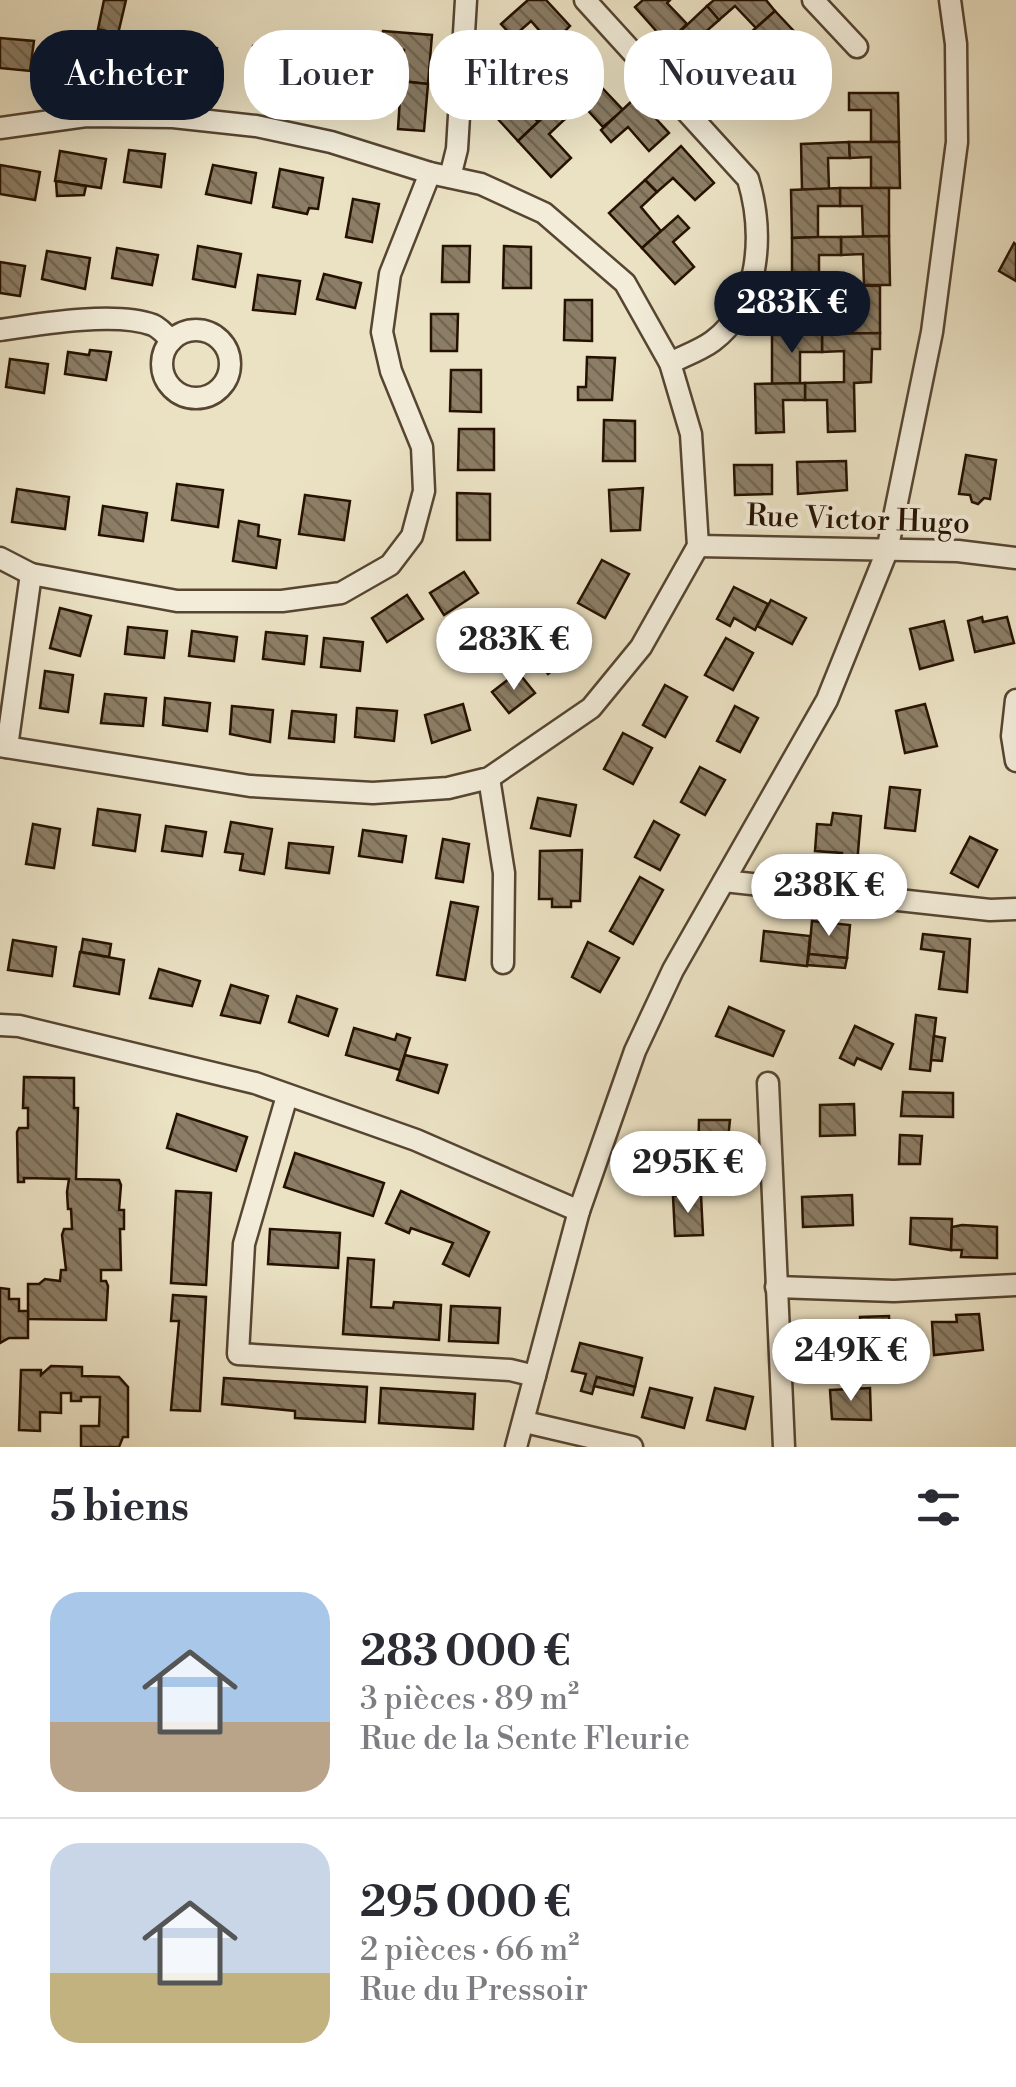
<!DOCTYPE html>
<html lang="fr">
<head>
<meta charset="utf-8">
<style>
	:root { --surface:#fff; --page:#f2f2f3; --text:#2b2b33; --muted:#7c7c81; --line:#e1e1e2; --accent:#111827 }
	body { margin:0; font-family:"Libre Bodoni",serif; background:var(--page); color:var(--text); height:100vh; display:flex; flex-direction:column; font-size:38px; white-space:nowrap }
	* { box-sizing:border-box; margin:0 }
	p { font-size:32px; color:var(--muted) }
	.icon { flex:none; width:55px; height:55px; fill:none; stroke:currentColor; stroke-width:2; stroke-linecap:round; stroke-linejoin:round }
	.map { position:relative; height:1447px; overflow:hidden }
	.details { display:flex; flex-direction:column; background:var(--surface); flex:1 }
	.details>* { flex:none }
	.top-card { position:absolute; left:30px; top:30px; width:958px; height:90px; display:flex; gap:20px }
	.price { position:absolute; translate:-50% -85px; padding:0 22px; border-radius:35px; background:#fff; color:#222; font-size:32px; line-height:65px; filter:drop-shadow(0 2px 5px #0008) }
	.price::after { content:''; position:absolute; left:50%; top:60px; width:30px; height:22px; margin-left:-15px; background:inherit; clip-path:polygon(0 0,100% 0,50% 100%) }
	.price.on { background:var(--accent); color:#fff }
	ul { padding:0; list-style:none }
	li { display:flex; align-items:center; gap:30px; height:250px; padding:0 50px }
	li+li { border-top:2px solid var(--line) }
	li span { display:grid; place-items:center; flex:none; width:280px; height:200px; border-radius:30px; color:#555 }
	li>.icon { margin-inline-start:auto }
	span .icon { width:120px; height:120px; fill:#fffc; stroke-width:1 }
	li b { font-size:42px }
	h2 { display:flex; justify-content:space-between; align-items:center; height:120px; padding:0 50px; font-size:42px }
	.pill { padding:0 35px; border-radius:40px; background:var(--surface); box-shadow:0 10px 40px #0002; font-size:35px; line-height:90px }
	.pill.on { background:var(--accent); color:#fff }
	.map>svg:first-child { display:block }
</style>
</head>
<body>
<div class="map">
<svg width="1016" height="1447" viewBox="0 0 1016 1447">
	<defs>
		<pattern id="building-back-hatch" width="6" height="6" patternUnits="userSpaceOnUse" patternTransform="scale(2.5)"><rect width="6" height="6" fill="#8c7e66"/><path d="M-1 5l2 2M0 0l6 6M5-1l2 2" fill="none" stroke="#726652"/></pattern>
	</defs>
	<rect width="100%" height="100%" fill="#ebe2c4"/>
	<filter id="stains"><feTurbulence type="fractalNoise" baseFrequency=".002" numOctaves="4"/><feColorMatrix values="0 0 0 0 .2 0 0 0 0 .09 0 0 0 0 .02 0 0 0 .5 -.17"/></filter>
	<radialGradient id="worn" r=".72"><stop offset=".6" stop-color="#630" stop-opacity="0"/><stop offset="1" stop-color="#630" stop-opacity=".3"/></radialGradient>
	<!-- building -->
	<g fill="url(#building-back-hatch)" stroke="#251100" stroke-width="2.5">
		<path d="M 104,0 L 126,0 L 118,34 L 98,29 Z"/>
		<path d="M 528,0 L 546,0 L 570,26 L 557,39 L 580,63 L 588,56 L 597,66 L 570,92 L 549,69 L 533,83 L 521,71 L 551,44 L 531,21 L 513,37 L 501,24 Z"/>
		<path d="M 643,0 L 670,0 L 667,3 L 687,24 L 667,43 L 635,7 Z"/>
		<path d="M 714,0 L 766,0 L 775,11 L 756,28 L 735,6 L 719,20 L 707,6 Z"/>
		<path d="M 707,6 L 719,20 L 703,34 L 724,58 L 705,75 L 672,39 Z"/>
		<path d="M 775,11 L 806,44 L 787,62 L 766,40 L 750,54 L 740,42 Z"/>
		<path d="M 383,31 L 432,35 L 428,84 L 402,81 L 404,50 L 381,48 Z"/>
		<path d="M 564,33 L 587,57 L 580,63 L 557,39 Z"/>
		<path d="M 0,38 L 34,41 L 30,71 L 0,68 Z"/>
		<path d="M 85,38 L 116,45 L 107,76 L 77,70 Z"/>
		<path d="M 740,42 L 750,54 L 734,68 L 755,92 L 736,109 L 705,75 Z"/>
		<path d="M 168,43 L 177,44 L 175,74 L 166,74 Z"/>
		<path d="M 177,44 L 217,48 L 214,78 L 175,74 Z"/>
		<path d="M 253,46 L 295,50 L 293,81 L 251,74 Z"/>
		<path d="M 333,68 L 373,70 L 371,101 L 330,98 Z"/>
		<path d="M 521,71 L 533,83 L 517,98 L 538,122 L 518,141 L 485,105 Z"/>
		<path d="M 589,74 L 623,110 L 603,127 L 582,104 L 565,119 L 554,107 Z"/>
		<path d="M 380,79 L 428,84 L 424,131 L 398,129 L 400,98 L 378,96 Z"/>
		<path d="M 849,93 L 898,93 L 899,142 L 871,142 L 871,110 L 849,110 Z"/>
		<path d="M 636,97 L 669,133 L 649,151 L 628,127 L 611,142 L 601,130 Z"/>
		<path d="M 554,107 L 565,119 L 549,134 L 571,158 L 551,177 L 518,141 Z"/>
		<path d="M 849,142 L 850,158 L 828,158 L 829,189 L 802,190 L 801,144 Z"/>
		<path d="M 849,142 L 899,142 L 900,188 L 871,188 L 871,157 L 850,158 Z"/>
		<path d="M 681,146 L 714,183 L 695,200 L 673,178 L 657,192 L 645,180 Z"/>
		<path d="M 129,150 L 165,154 L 161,187 L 124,182 Z"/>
		<path d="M 60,151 L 106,159 L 101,188 L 55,181 Z"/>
		<path d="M 0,165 L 40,172 L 35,200 L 0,194 Z"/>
		<path d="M 213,165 L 256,173 L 251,203 L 206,194 Z"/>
		<path d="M 280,169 L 323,178 L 318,209 L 309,208 L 307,214 L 273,207 Z"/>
		<path d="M 645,180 L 657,192 L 641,207 L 661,231 L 642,248 L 609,213 Z"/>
		<path d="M 56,181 L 86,186 L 84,195 L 57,196 Z"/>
		<path d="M 840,188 L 889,188 L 889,236 L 863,237 L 862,206 L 840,206 Z"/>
		<path d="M 840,188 L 840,206 L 818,206 L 818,237 L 792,238 L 791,190 Z"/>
		<path d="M 353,199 L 379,204 L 372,242 L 346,237 Z"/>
		<path d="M 678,216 L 689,228 L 673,242 L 694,267 L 675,284 L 642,248 Z"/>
		<path d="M 889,236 L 890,285 L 864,285 L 863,254 L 841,255 L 841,237 Z"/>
		<path d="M 818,237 L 841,237 L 841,255 L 819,255 L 819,285 L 792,286 L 792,238 Z"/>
		<path d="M 1014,243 L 1016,245 L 1016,281 L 999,271 Z"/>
		<path d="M 198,246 L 241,254 L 235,287 L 193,279 Z"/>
		<path d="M 443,246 L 470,246 L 469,282 L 442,282 Z"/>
		<path d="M 504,246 L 531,247 L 531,288 L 503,288 Z"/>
		<path d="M 117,248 L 158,255 L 152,285 L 112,278 Z"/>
		<path d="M 47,251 L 90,258 L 85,289 L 42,279 Z"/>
		<path d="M 0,262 L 25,266 L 20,296 L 0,293 Z"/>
		<path d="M 324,274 L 361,283 L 355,308 L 317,299 Z"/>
		<path d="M 258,275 L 300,281 L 295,314 L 253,310 Z"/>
		<path d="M 831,285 L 880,286 L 880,333 L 853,334 L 852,303 L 831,303 Z"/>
		<path d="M 831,285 L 831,303 L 809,303 L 810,334 L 782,335 L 782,287 Z"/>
		<path d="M 565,300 L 592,300 L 592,341 L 564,340 Z"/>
		<path d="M 431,314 L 458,314 L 457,351 L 431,351 Z"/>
		<path d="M 880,333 L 880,349 L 872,349 L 871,382 L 854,383 L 855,431 L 828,432 L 827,400 L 805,400 L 805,383 L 844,382 L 844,351 L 822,352 L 822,334 Z"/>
		<path d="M 822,334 L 822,352 L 800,352 L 800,384 L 772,384 L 772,335 Z"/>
		<path d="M 90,350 L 111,352 L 106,380 L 65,374 L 68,352 L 89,355 Z"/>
		<path d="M 587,357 L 615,358 L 612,400 L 578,400 L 578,387 L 586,387 Z"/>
		<path d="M 10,359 L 48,364 L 44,393 L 6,387 Z"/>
		<path d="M 451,370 L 481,370 L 481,412 L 450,411 Z"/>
		<path d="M 805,383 L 805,400 L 783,400 L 784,432 L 756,433 L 755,384 Z"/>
		<path d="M 604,420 L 635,421 L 635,461 L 603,461 Z"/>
		<path d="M 459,429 L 494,429 L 494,470 L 458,470 Z"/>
		<path d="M 966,455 L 996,460 L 990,499 L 984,498 L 978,504 L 972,502 L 970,495 L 959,494 Z"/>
		<path d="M 846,461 L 847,490 L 798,494 L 797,462 Z"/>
		<path d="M 734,465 L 772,465 L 772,494 L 735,495 Z"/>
		<path d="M 177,484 L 223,490 L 218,527 L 172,520 Z"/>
		<path d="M 643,488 L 640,530 L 611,531 L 609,490 Z"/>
		<path d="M 17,489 L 69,497 L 65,529 L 12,522 Z"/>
		<path d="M 457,493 L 490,494 L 490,540 L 457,540 Z"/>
		<path d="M 305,495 L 350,501 L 344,540 L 299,534 Z"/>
		<path d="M 103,506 L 147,513 L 143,541 L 99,535 Z"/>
		<path d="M 239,521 L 259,525 L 258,536 L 280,540 L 276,568 L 233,561 Z"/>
		<path d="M 602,560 L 629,574 L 605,618 L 578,603 Z"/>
		<path d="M 464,572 L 478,593 L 444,615 L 430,593 Z"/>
		<path d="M 734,587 L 768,604 L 755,630 L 734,618 L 730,626 L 717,619 Z"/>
		<path d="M 407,595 L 423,619 L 387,642 L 372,618 Z"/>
		<path d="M 771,600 L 806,618 L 792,644 L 757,626 Z"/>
		<path d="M 60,608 L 91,616 L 80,656 L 50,648 Z"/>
		<path d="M 982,617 L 983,622 L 1007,617 L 1014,643 L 975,652 L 968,621 Z"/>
		<path d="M 944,621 L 953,660 L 920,669 L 910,629 Z"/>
		<path d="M 564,624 L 582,647 L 548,674 L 530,650 Z"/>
		<path d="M 128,627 L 167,631 L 164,658 L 125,654 Z"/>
		<path d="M 192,631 L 237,637 L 234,661 L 189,656 Z"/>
		<path d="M 266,632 L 307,636 L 304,664 L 263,659 Z"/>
		<path d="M 324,638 L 363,642 L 360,671 L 321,667 Z"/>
		<path d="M 726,638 L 753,653 L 733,690 L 705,675 Z"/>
		<path d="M 45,671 L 73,675 L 68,712 L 40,708 Z"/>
		<path d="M 518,672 L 535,693 L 509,713 L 492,692 Z"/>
		<path d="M 665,685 L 687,697 L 665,737 L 643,725 Z"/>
		<path d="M 105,694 L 146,698 L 143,726 L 101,723 Z"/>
		<path d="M 165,698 L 210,703 L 207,731 L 163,725 Z"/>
		<path d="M 463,704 L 470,730 L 432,743 L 425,715 Z"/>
		<path d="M 925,704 L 937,746 L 905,753 L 896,711 Z"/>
		<path d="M 232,706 L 273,710 L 270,742 L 230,734 Z"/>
		<path d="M 735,706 L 758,718 L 740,752 L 717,741 Z"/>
		<path d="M 357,708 L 397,711 L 394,741 L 355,737 Z"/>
		<path d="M 292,711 L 336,715 L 334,742 L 289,738 Z"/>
		<path d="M 623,733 L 652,748 L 633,784 L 604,769 Z"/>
		<path d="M 700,767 L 725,780 L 705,815 L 681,802 Z"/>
		<path d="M 890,787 L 920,790 L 915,831 L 885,828 Z"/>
		<path d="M 538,798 L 576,805 L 570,836 L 531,828 Z"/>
		<path d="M 98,809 L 140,815 L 135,851 L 93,845 Z"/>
		<path d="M 833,813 L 861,816 L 857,864 L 841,863 L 842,853 L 815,851 L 817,824 L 831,825 Z"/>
		<path d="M 654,821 L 679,835 L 660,870 L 635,857 Z"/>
		<path d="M 231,822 L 272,829 L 264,874 L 240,870 L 243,854 L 225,852 Z"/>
		<path d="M 33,824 L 60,829 L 54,868 L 26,864 Z"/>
		<path d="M 166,826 L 206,832 L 202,856 L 162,851 Z"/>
		<path d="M 363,830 L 406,836 L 402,862 L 359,856 Z"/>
		<path d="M 970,837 L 997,850 L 978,887 L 951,873 Z"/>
		<path d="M 443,839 L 469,844 L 463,882 L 436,878 Z"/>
		<path d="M 289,843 L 333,847 L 329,873 L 286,868 Z"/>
		<path d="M 582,850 L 580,901 L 571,901 L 571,907 L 552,907 L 552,899 L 539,899 L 540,851 Z"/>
		<path d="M 640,877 L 663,890 L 633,944 L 610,931 Z"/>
		<path d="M 451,902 L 478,907 L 465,980 L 437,975 Z"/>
		<path d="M 812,921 L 850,925 L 847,958 L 809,954 Z"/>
		<path d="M 764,931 L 810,936 L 807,966 L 761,961 Z"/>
		<path d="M 923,934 L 970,939 L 967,992 L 939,989 L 944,952 L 921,949 Z"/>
		<path d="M 83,939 L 111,944 L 109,957 L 81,952 Z"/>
		<path d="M 13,940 L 56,947 L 52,976 L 8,970 Z"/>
		<path d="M 588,942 L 619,958 L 600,992 L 572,977 Z"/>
		<path d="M 80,952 L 124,960 L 119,994 L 74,986 Z"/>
		<path d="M 809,954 L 847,958 L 845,968 L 807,965 Z"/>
		<path d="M 159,969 L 200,981 L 192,1006 L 150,998 Z"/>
		<path d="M 231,985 L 268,996 L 260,1023 L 221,1015 Z"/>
		<path d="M 297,996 L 337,1009 L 328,1036 L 289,1022 Z"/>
		<path d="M 729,1007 L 784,1031 L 773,1056 L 716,1036 Z"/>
		<path d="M 916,1015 L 936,1018 L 930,1071 L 910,1069 Z"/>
		<path d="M 855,1026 L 893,1044 L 881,1069 L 857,1058 L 854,1065 L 840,1058 Z"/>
		<path d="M 354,1028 L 395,1040 L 397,1034 L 410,1038 L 400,1070 L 346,1055 Z"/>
		<path d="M 934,1036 L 945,1038 L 942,1061 L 931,1060 Z"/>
		<path d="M 405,1055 L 447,1065 L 438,1093 L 397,1080 Z"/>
		<path d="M 24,1077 L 74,1078 L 74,1108 L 78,1108 L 76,1179 L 119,1180 L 121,1185 L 119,1210 L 124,1210 L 124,1229 L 120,1229 L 121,1270 L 101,1270 L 101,1281 L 106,1281 L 108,1286 L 106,1320 L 28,1319 L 28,1284 L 39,1284 L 45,1279 L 60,1281 L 61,1270 L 66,1270 L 62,1235 L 64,1229 L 72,1229 L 71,1209 L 68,1209 L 67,1192 L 69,1179 L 24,1178 L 24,1182 L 18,1182 L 17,1132 L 19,1128 L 28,1128 L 28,1108 L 23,1108 Z"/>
		<path d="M 903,1092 L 953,1093 L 953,1117 L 901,1116 Z"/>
		<path d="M 854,1104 L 855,1135 L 820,1136 L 820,1105 Z"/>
		<path d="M 177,1114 L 247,1137 L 236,1171 L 167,1148 Z"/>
		<path d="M 699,1120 L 730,1120 L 725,1167 L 698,1166 Z"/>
		<path d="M 900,1135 L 922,1136 L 920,1164 L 899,1164 Z"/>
		<path d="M 295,1153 L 384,1183 L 373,1216 L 284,1187 Z"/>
		<path d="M 176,1191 L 211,1193 L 206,1285 L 171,1283 Z"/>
		<path d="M 401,1191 L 489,1232 L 469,1276 L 443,1264 L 453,1243 L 411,1228 L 409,1233 L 386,1223 Z"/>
		<path d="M 701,1195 L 703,1235 L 675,1236 L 673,1196 Z"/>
		<path d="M 852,1195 L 853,1225 L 803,1227 L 802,1197 Z"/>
		<path d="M 911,1218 L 952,1219 L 951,1250 L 910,1244 Z"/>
		<path d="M 962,1225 L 997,1227 L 997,1258 L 961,1257 L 962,1250 L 951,1250 L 952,1227 Z"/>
		<path d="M 270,1229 L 340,1233 L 338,1268 L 268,1264 Z"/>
		<path d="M 348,1258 L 374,1260 L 371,1307 L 393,1308 L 394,1302 L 441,1305 L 439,1340 L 343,1334 Z"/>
		<path d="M 0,1288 L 9,1289 L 9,1299 L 19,1299 L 19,1311 L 28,1311 L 28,1338 L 9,1338 L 0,1343 Z"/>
		<path d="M 173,1295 L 206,1297 L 200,1411 L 171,1410 L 179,1321 L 171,1321 Z"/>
		<path d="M 451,1306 L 500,1308 L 498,1343 L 449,1341 Z"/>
		<path d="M 979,1314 L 983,1350 L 934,1355 L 932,1322 L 957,1322 L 956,1315 Z"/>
		<path d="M 889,1316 L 890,1361 L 861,1362 L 860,1317 Z"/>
		<path d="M 580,1343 L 642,1358 L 635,1387 L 597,1377 L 592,1394 L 581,1391 L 586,1374 L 572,1371 Z"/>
		<path d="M 51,1366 L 82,1367 L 82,1376 L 119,1377 L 128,1387 L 128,1437 L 123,1437 L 119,1447 L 81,1447 L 81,1426 L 99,1426 L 100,1397 L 81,1397 L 81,1401 L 71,1401 L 71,1393 L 61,1393 L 61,1413 L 40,1412 L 40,1431 L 19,1430 L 21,1370 L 41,1370 L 41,1375 Z"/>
		<path d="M 597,1377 L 635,1387 L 633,1395 L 594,1386 Z"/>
		<path d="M 224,1378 L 367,1387 L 365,1422 L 295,1418 L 295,1411 L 222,1404 Z"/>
		<path d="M 381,1388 L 475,1394 L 473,1429 L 379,1423 Z"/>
		<path d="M 650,1388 L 692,1398 L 684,1428 L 642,1417 Z"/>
		<path d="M 715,1388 L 753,1397 L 745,1429 L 707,1420 Z"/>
		<path d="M 870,1388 L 871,1420 L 832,1419 L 830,1390 Z"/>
	</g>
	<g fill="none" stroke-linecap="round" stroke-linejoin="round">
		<defs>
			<g id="street">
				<path d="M 585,0 L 748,179 C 764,232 761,305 713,341 C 701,350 684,356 670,363"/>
				<path d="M 813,0 L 857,47"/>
				<path d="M 0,128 L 86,116 L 173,117 L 256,126 L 331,142 L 430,173 L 481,184 L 544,213 L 625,283 L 670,363 L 691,434 L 698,546 L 641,647 L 591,708 L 489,778 L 448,788 L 373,793 L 250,786 L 0,746"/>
				<path d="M 450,177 L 457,149 L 466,0"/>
				<path d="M 0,330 C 39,324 116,311 153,325 C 160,328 166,335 171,341"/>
				<circle cx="196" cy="364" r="34"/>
				<path d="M 698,546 L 958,551 L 1016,558"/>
				<path d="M 0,558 L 31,574 L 177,601 L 282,601 L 341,593 L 390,565 L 412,536 L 424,491 L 422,447 L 391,371 L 382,332 L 390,274 L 430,173"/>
				<path d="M 1016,700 L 1012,736 L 1016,761"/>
				<path d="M 7,747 L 31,574"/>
				<path d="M 489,778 L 504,873 L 503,963"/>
				<path d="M 724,881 L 990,910 L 1016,909"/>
				<path d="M 0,1025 L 19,1026 L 255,1083 L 416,1140 L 579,1211"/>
				<path d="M 768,1083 L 784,1447"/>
				<path d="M 287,1096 L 244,1244 L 238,1354 L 510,1370 L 535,1376"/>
				<path d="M 776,1287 L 894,1291 L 1016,1285"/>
				<path d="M 525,1422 L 632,1447"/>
				<path d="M 516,1447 L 579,1211 L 635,1051 L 673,970 L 827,700 L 887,551 L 932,332 L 957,142 L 956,44 L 950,0"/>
			</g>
		</defs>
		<!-- street casing -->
		<use href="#street" stroke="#564531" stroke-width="25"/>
		<!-- street -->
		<use href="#street" stroke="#f2ecd9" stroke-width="20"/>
	</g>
	<g text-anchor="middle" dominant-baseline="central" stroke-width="8" stroke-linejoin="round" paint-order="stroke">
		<!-- street labels -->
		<g font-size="30" fill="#251100" stroke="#f2ecd9">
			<text transform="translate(858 520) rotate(2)">Rue Victor Hugo</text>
		</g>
	</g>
	<rect width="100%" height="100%" filter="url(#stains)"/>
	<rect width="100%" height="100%" fill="url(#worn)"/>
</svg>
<b class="price on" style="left:792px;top:356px">283K €</b>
<b class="price" style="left:514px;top:693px">283K €</b>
<b class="price" style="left:829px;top:939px">238K €</b>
<b class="price" style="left:688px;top:1216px">295K €</b>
<b class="price" style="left:851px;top:1404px">249K €</b>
<div class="top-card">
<a class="pill on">Acheter</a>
<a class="pill">Louer</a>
<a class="pill">Filtres</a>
<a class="pill">Nouveau</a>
</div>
</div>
<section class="details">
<h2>5 biens<svg class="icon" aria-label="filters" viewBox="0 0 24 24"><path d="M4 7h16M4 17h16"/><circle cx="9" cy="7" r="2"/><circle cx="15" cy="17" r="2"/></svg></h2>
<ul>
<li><span style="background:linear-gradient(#a9c7e8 65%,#b9a48a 0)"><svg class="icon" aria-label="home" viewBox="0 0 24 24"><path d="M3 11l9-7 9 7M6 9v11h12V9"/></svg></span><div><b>283 000 €</b><p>3 pièces · 89 m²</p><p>Rue de la Sente Fleurie</p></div></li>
<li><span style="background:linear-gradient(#c9d6e8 65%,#c2b280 0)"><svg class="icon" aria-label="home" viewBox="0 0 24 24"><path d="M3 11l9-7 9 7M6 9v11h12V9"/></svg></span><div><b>295 000 €</b><p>2 pièces · 66 m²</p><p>Rue du Pressoir</p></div></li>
</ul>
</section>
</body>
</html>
